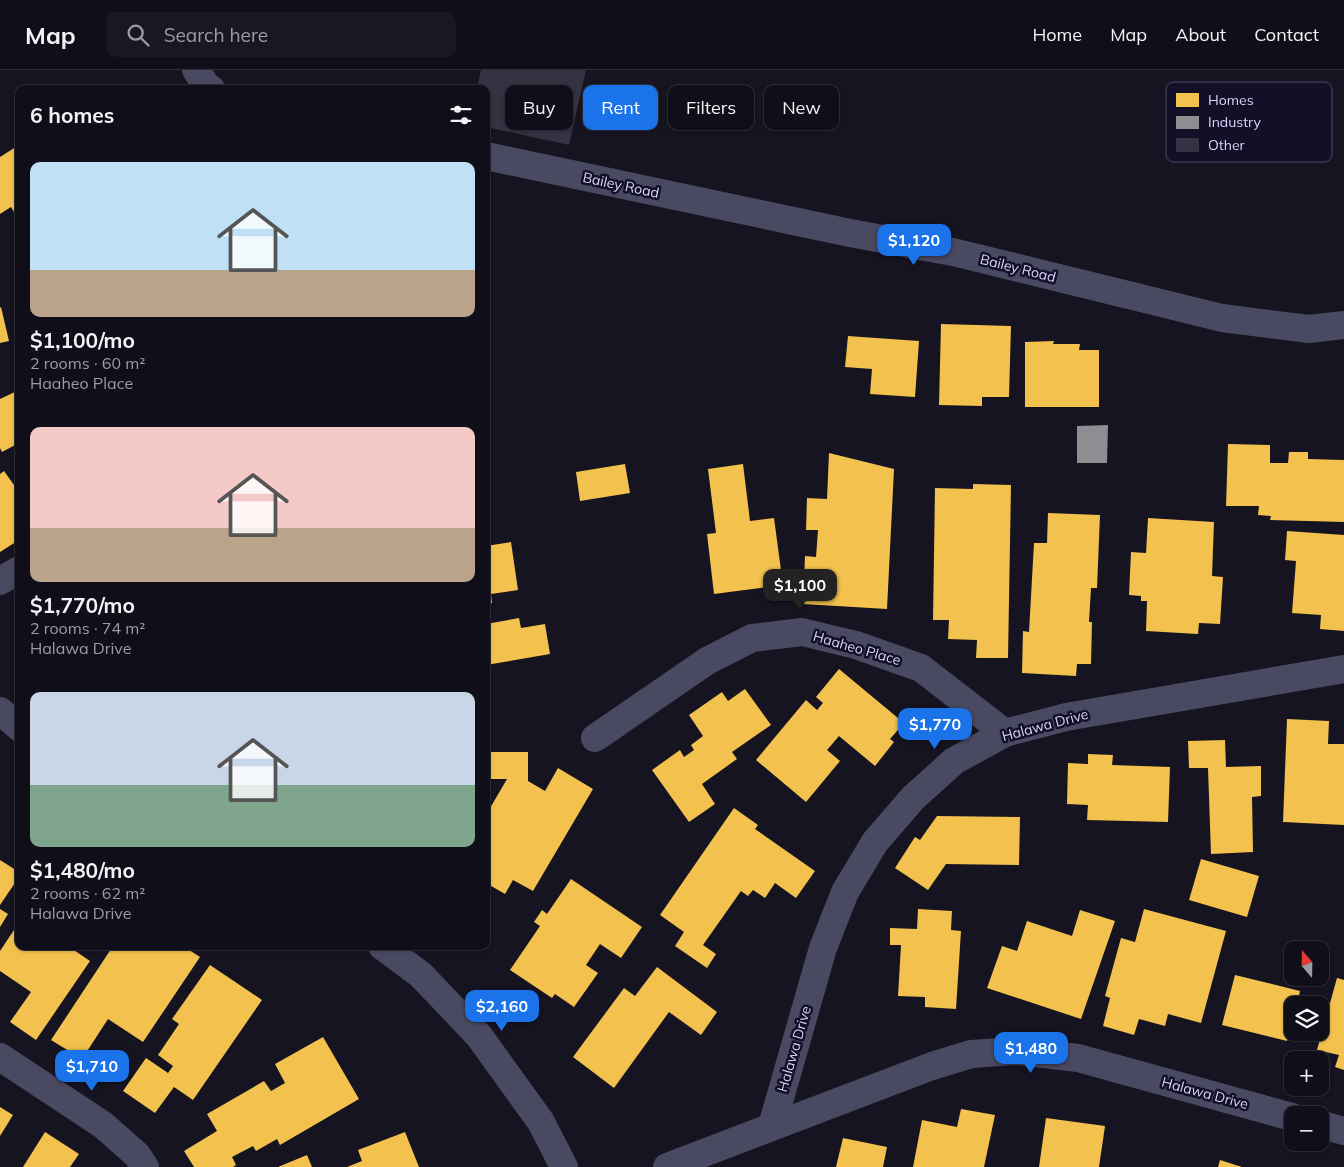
<!DOCTYPE html>
<html lang="en">
<head>
<meta charset="utf-8">
<style>
	:root { --surface:#100f19; --page:#191822; --text:#f1f3f6; --muted:#9c9ca2; --line:#302f38; --accent:#1a73e8 }
	body { margin:0; font-family:Mulish,sans-serif; background:var(--page); color:var(--text); height:100vh; display:flex; flex-direction:column; font-size:19px; white-space:nowrap }
	* { box-sizing:border-box; margin:0 }
	p { font-size:16px; color:var(--muted) }
	.icon { flex:none; width:28px; height:28px; fill:none; stroke:currentColor; stroke-width:2; stroke-linecap:round; stroke-linejoin:round }
	.map { position:relative; flex:1; overflow:hidden }
	.side { position:absolute; left:15px; top:15px; width:475px; height:865px; display:flex; flex-direction:column; background:var(--surface); border-radius:10px; box-shadow:0 1px 4px #0004,0 0 0 1px var(--line) }
	.side>* { flex:none }
	.guide { position:absolute; left:505px; top:15px; width:475px; height:45px; display:flex; gap:10px }
	.needle { width:32px; rotate:340deg }
	.buttons { position:absolute; left:1284px; top:871px; display:grid; gap:10px }
	.buttons a { display:grid; place-items:center; width:45px; height:45px; border-radius:10px; background:var(--surface); box-shadow:0 1px 4px #0004,0 0 0 1px var(--line); font-size:25px }
	.price { position:absolute; translate:-50% -42px; padding:0 11px; border-radius:10px; background:var(--accent); color:#fff; font-size:16px; line-height:32px; filter:drop-shadow(0 1px 2px #0008) }
	.price::after { content:''; position:absolute; left:50%; top:30px; width:15px; height:11px; margin-left:-8px; background:inherit; clip-path:polygon(0 0,100% 0,50% 100%) }
	.price.on { background:#222; color:#fff }
	ul { padding:0; list-style:none }
	li { display:grid; align-content:center; gap:10px; height:265px; padding:0 15px }
	li span { display:grid; place-items:center; height:155px; border-radius:10px; color:#555 }
	li>.icon { margin-inline-start:auto }
	span .icon { width:90px; height:90px; fill:#fffc; stroke-width:1 }
	li b { font-size:21px }
	h2 { display:flex; justify-content:space-between; align-items:center; height:60px; padding:0 15px; font-size:21px }
	.chip { padding:0 18px; border-radius:10px; background:var(--surface); box-shadow:0 1px 4px #0004,0 0 0 1px var(--line); font-size:18px; line-height:45px }
	.chip.on { background:var(--accent); color:#fff }
	header { display:flex; align-items:center; gap:30px; box-sizing:border-box; height:70px; padding:0 25px; background:var(--surface); border-bottom:1px solid var(--line) }
	header strong { font-size:24px }
	nav { display:flex; gap:28px; margin-inline-start:auto; font-size:18px }
	.search { width:350px; height:45px; background:var(--page); display:flex; align-items:center; gap:12px; box-sizing:border-box; padding:0 18px; border-radius:10px; color:var(--muted); font-size:19px }
	.map>svg:first-child { display:block }
</style>
</head>
<body>
<header>
<strong>Map</strong>
<div class="search"><svg class="icon" aria-label="search" viewBox="0 0 24 24"><circle cx="10" cy="10" r="6"/><path d="M15 15l6 6"/></svg>Search here</div>
<nav><a>Home</a><a>Map</a><a>About</a><a>Contact</a></nav>
</header>
<div class="map">
<svg width="1344" height="1097" viewBox="0 0 1344 1097">
	<rect width="100%" height="100%" fill="#161421"/>
	<!-- homes -->
	<g fill="#f2c14e">
		<path d="M 19,75 L 19,143 L 16,145 L 11,137 L 0,144 L 0,87 Z"/>
		<path d="M 1,237 L 9,271 L 0,273 L 0,238 Z"/>
		<path d="M 941,254 L 1011,256 L 1009,327 L 982,327 L 982,336 L 939,335 Z"/>
		<path d="M 848,266 L 919,271 L 915,327 L 870,324 L 872,299 L 845,297 Z"/>
		<path d="M 1054,271 L 1053,274 L 1080,274 L 1079,280 L 1099,280 L 1099,337 L 1025,337 L 1025,272 Z"/>
		<path d="M 19,320 L 19,373 L 2,382 L 0,378 L 0,329 Z"/>
		<path d="M 1228,374 L 1270,375 L 1270,393 L 1288,393 L 1289,382 L 1308,382 L 1308,389 L 1344,390 L 1344,452 L 1270,450 L 1271,446 L 1258,445 L 1259,436 L 1226,436 Z"/>
		<path d="M 829,383 L 894,399 L 887,539 L 803,534 L 805,486 L 816,487 L 818,460 L 806,460 L 807,428 L 827,429 Z"/>
		<path d="M 625,394 L 630,423 L 580,431 L 576,402 Z"/>
		<path d="M 743,394 L 750,451 L 774,448 L 783,515 L 714,524 L 707,464 L 716,463 L 708,399 Z"/>
		<path d="M 4,401 L 19,422 L 19,470 L 0,482 L 0,404 Z"/>
		<path d="M 973,414 L 1011,415 L 1008,588 L 976,588 L 977,570 L 948,569 L 949,550 L 933,550 L 935,418 L 973,419 Z"/>
		<path d="M 1048,443 L 1100,445 L 1097,518 L 1091,518 L 1089,552 L 1092,552 L 1091,594 L 1077,594 L 1076,606 L 1022,603 L 1023,561 L 1029,562 L 1034,473 L 1047,473 Z"/>
		<path d="M 1148,448 L 1214,452 L 1212,506 L 1223,507 L 1220,554 L 1199,553 L 1198,564 L 1146,561 L 1147,531 L 1141,531 L 1141,526 L 1129,525 L 1131,482 L 1146,483 Z"/>
		<path d="M 1287,461 L 1344,465 L 1344,561 L 1320,559 L 1321,545 L 1292,543 L 1296,491 L 1285,490 Z"/>
		<path d="M 511,472 L 518,520 L 491,524 L 492,533 L 486,534 L 486,476 Z"/>
		<path d="M 519,548 L 521,558 L 545,554 L 550,584 L 486,595 L 486,554 Z"/>
		<path d="M 839,599 L 904,653 L 890,669 L 894,672 L 875,696 L 839,666 L 827,680 L 840,691 L 806,732 L 756,690 L 806,630 L 817,640 L 823,633 L 816,627 Z"/>
		<path d="M 745,619 L 771,655 L 732,682 L 737,689 L 702,714 L 715,734 L 689,752 L 652,700 L 680,680 L 684,687 L 694,680 L 691,675 L 703,666 L 689,645 L 722,622 L 728,631 Z"/>
		<path d="M 1287,649 L 1329,651 L 1328,674 L 1344,674 L 1344,755 L 1283,752 Z"/>
		<path d="M 1225,670 L 1226,697 L 1261,696 L 1261,726 L 1252,727 L 1253,782 L 1211,784 L 1208,698 L 1189,698 L 1188,671 Z"/>
		<path d="M 491,682 L 528,682 L 528,711 L 545,721 L 558,698 L 593,719 L 533,821 L 513,810 L 505,824 L 486,813 L 486,782 L 489,777 L 486,775 L 486,745 L 507,709 L 486,709 L 486,691 Z"/>
		<path d="M 1088,684 L 1113,685 L 1112,695 L 1170,697 L 1168,752 L 1087,750 L 1088,735 L 1067,734 L 1068,693 L 1088,694 Z"/>
		<path d="M 734,738 L 758,755 L 755,759 L 815,801 L 796,828 L 775,813 L 765,828 L 753,820 L 748,826 L 741,821 L 703,875 L 716,884 L 707,898 L 675,876 L 684,862 L 660,845 Z"/>
		<path d="M 937,746 L 1020,747 L 1019,795 L 946,794 L 928,820 L 895,798 L 915,767 L 920,770 Z"/>
		<path d="M 1201,789 L 1259,806 L 1247,847 L 1189,830 Z"/>
		<path d="M 0,790 L 19,802 L 19,807 L 0,835 Z"/>
		<path d="M 571,809 L 642,857 L 621,888 L 600,874 L 586,895 L 598,903 L 574,937 L 555,924 L 552,928 L 510,900 L 540,856 L 534,852 L 542,840 L 547,844 Z"/>
		<path d="M 0,839 L 8,844 L 0,857 Z"/>
		<path d="M 918,839 L 952,841 L 951,860 L 961,861 L 956,939 L 925,937 L 925,927 L 898,926 L 901,875 L 890,875 L 890,858 L 917,859 Z"/>
		<path d="M 1144,839 L 1226,861 L 1201,953 L 1168,944 L 1165,956 L 1139,949 L 1134,965 L 1103,956 L 1110,928 L 1105,926 L 1121,868 L 1135,872 Z"/>
		<path d="M 1080,840 L 1115,851 L 1081,949 L 987,918 L 1002,876 L 1017,881 L 1027,851 L 1072,866 Z"/>
		<path d="M 14,860 L 19,864 L 19,876 L 68,876 L 90,891 L 36,970 L 10,952 L 31,922 L 0,901 L 0,881 Z"/>
		<path d="M 113,876 L 183,876 L 200,887 L 143,972 L 108,949 L 82,989 L 51,970 Z"/>
		<path d="M 210,895 L 262,930 L 193,1030 L 174,1017 L 155,1043 L 123,1021 L 146,988 L 168,1003 L 173,996 L 158,985 L 179,954 L 172,949 Z"/>
		<path d="M 657,897 L 717,942 L 701,965 L 669,942 L 614,1018 L 573,987 L 624,918 L 635,926 Z"/>
		<path d="M 1235,905 L 1300,921 L 1297,935 L 1292,935 L 1292,952 L 1287,971 L 1222,955 Z"/>
		<path d="M 1337,908 L 1344,910 L 1344,1000 L 1335,997 L 1339,985 L 1317,980 Z"/>
		<path d="M 323,967 L 359,1029 L 280,1075 L 277,1069 L 256,1081 L 253,1076 L 232,1087 L 236,1095 L 233,1097 L 194,1097 L 184,1081 L 217,1061 L 207,1044 L 264,1011 L 271,1021 L 285,1013 L 275,994 Z"/>
		<path d="M 0,1037 L 13,1045 L 0,1066 Z"/>
		<path d="M 961,1039 L 995,1045 L 984,1097 L 913,1097 L 922,1050 L 957,1057 Z"/>
		<path d="M 1046,1048 L 1105,1056 L 1099,1097 L 1039,1097 Z"/>
		<path d="M 45,1062 L 79,1084 L 70,1097 L 23,1097 Z"/>
		<path d="M 405,1062 L 419,1097 L 347,1097 L 362,1091 L 358,1080 Z"/>
		<path d="M 843,1068 L 887,1077 L 883,1097 L 836,1097 Z"/>
		<path d="M 307,1085 L 312,1097 L 278,1097 Z"/>
		<path d="M 1220,1090 L 1242,1097 L 1218,1097 Z"/>
	</g>
	<!-- industry -->
	<path fill="#8d8d92" d="M 1108,355 L 1107,393 L 1077,393 L 1077,356 Z"/>
	<!-- building -->
	<path fill="#343243" d="M 481,0 L 586,0 L 569,75 L 486,57 L 486,19 L 477,19 Z"/>
	<g fill="none" stroke-linecap="round" stroke-linejoin="round">
		<!-- minor -->
		<g stroke="#4a4962" stroke-width="28">
			<path d="M 196,0 L 207,17 L 211,19"/>
			<path d="M 486,86 L 850,163 L 953,182 L 1222,248 L 1309,259 L 1344,255"/>
			<path d="M 0,511 L 19,500"/>
			<path d="M 0,641 L 19,657"/>
			<path d="M 595,668 L 707,591 L 752,568 L 802,562 L 856,575 L 921,598 L 1005,663"/>
			<path d="M 382,876 L 421,905 L 479,966 L 541,1052 L 564,1097"/>
			<path d="M 0,987 L 103,1055 L 137,1085 L 145,1097"/>
			<path d="M 1320,1054 L 1344,1061"/>
			<path d="M 772,1056 L 823,878 L 845,822 L 875,772 L 913,728 L 954,691 L 1005,663 L 1066,647 L 1344,599"/>
			<path d="M 667,1097 L 932,996 L 971,984 L 1016,981 L 1078,988 L 1292,1047"/>
		</g>
	</g>
	<g text-anchor="middle" dominant-baseline="central" stroke-width="5" stroke-linejoin="round" paint-order="stroke">
		<!-- street labels -->
		<g font-size="14" fill="#d9d4ff" stroke="#130f26">
			<text transform="translate(621 115) rotate(12)">Bailey Road</text>
			<text transform="translate(1018 198) rotate(14)">Bailey Road</text>
			<text transform="translate(857 578) rotate(16)">Haaheo Place</text>
			<text transform="translate(1045 655) rotate(-15)">Halawa Drive</text>
			<text transform="translate(794 979) rotate(-74)">Halawa Drive</text>
			<text transform="translate(1205 1023) rotate(15)">Halawa Drive</text>
		</g>
	</g>
	<!-- legend -->
	<rect x="1166" y="12" width="166" height="80" rx="8" fill="#130f26" stroke="#4e4a67" stroke-width="1"/>
	<rect x="1176" y="23" width="23" height="14" fill="#f2c14e"/>
	<rect x="1176" y="46" width="23" height="13" fill="#8d8d92"/>
	<rect x="1176" y="68" width="23" height="14" fill="#343243"/>
	<g font-size="14" fill="#d9d4ff">
		<text x="1208" y="35">Homes</text>
		<text x="1208" y="57">Industry</text>
		<text x="1208" y="80">Other</text>
	</g>
</svg>
<div class="buttons">
<a><svg class="needle" viewBox="-14 -14 28 28"><path d="M0-13l5 13h-10z" fill="#e53935"/><path d="M0 13l5-13h-10z" fill="#9c9ca2"/></svg></a>
<a><svg class="icon" aria-label="layers" viewBox="0 0 24 24"><path d="M12 4l9 5-9 5-9-5zM3 14l9 5 9-5"/></svg></a>
<a>+</a>
<a>−</a>
</div>
<b class="price" style="left:914px;top:196px">$1,120</b>
<b class="price on" style="left:800px;top:541px">$1,100</b>
<b class="price" style="left:935px;top:680px">$1,770</b>
<b class="price" style="left:502px;top:962px">$2,160</b>
<b class="price" style="left:1031px;top:1004px">$1,480</b>
<b class="price" style="left:92px;top:1022px">$1,710</b>
<div class="guide">
<a class="chip">Buy</a>
<a class="chip on">Rent</a>
<a class="chip">Filters</a>
<a class="chip">New</a>
</div>
<section class="side">
<h2>6 homes<svg class="icon" aria-label="filters" viewBox="0 0 24 24"><path d="M4 7h16M4 17h16"/><circle cx="9" cy="7" r="2"/><circle cx="15" cy="17" r="2"/></svg></h2>
<ul>
<li><span style="background:linear-gradient(#bfe0f5 70%,#b9a48a 0)"><svg class="icon" aria-label="home" viewBox="0 0 24 24"><path d="M3 11l9-7 9 7M6 9v11h12V9"/></svg></span><div><b>$1,100/mo</b><p>2 rooms · 60 m²</p><p>Haaheo Place</p></div></li>
<li><span style="background:linear-gradient(#f6c9c9 65%,#b9a48a 0)"><svg class="icon" aria-label="home" viewBox="0 0 24 24"><path d="M3 11l9-7 9 7M6 9v11h12V9"/></svg></span><div><b>$1,770/mo</b><p>2 rooms · 74 m²</p><p>Halawa Drive</p></div></li>
<li><span style="background:linear-gradient(#c9d6e8 60%,#7fa58c 0)"><svg class="icon" aria-label="home" viewBox="0 0 24 24"><path d="M3 11l9-7 9 7M6 9v11h12V9"/></svg></span><div><b>$1,480/mo</b><p>2 rooms · 62 m²</p><p>Halawa Drive</p></div></li>
</ul>
</section>
</div>
</body>
</html>
